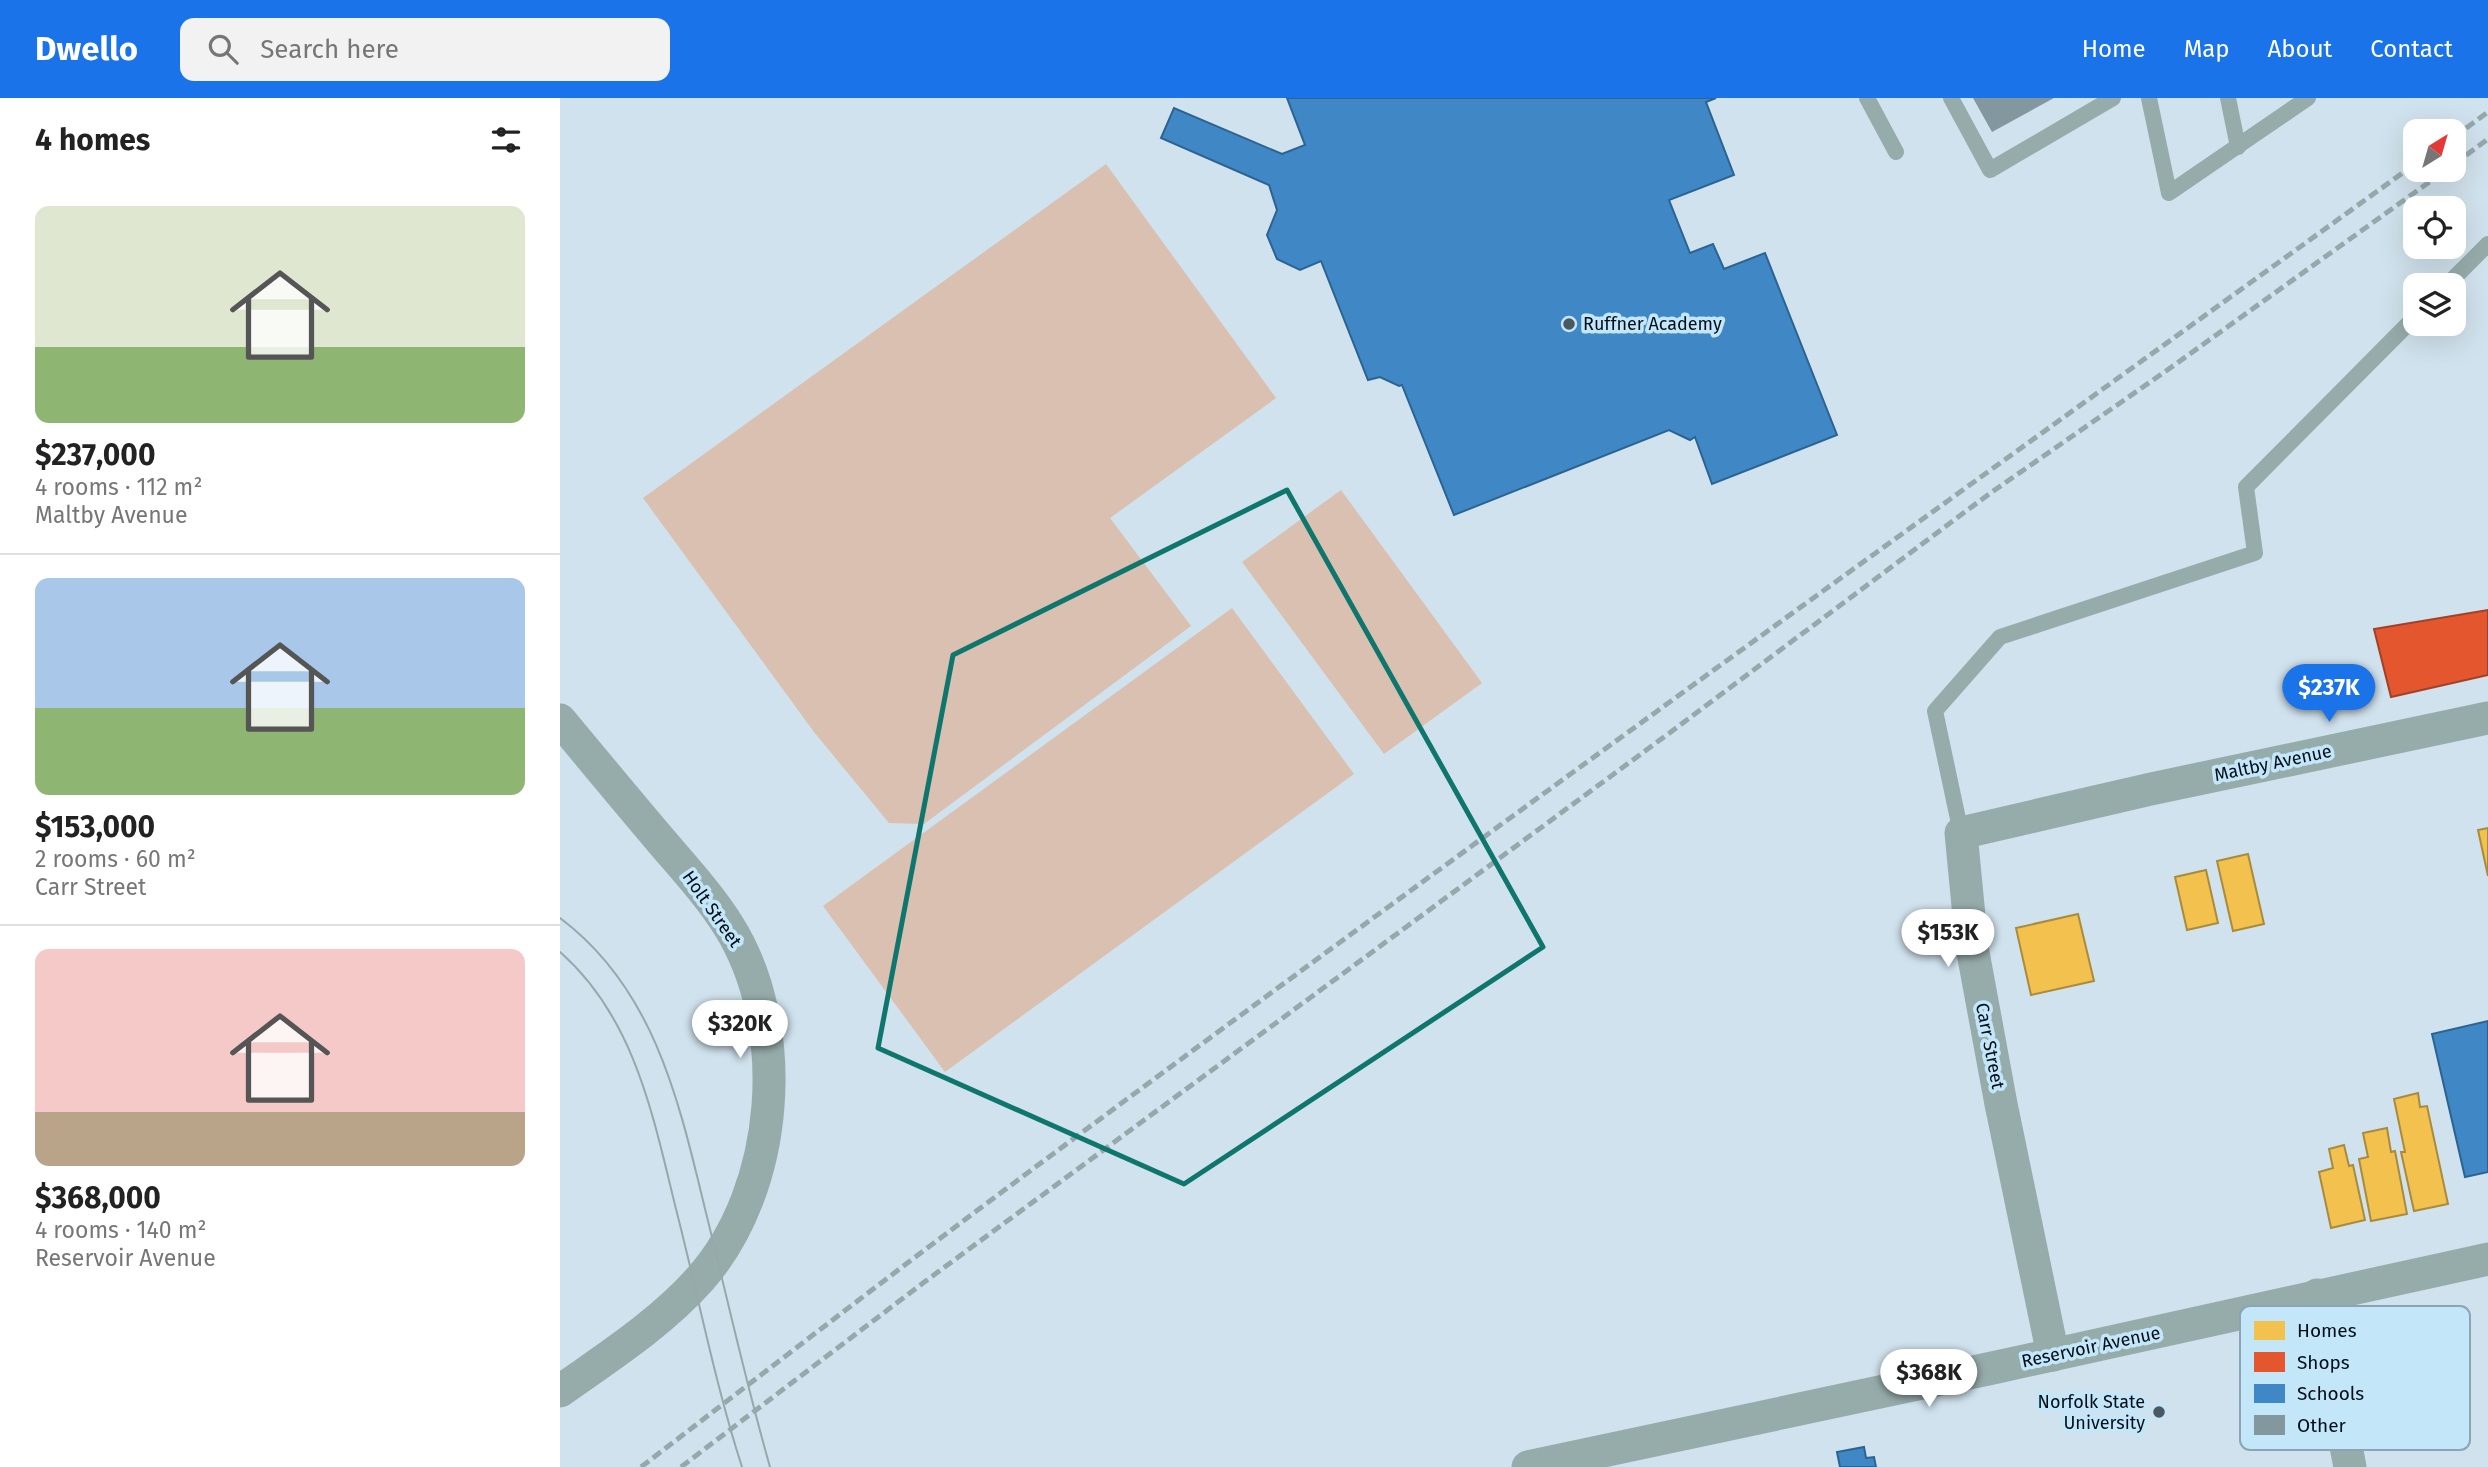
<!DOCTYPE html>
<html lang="en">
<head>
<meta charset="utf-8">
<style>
	:root { --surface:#fff; --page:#f2f2f2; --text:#222; --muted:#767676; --line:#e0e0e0; --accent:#1a73e8 }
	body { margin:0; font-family:"Fira Sans",sans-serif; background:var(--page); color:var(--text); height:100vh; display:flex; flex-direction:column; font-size:26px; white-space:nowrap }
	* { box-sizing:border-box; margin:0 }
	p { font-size:23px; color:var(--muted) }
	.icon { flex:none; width:38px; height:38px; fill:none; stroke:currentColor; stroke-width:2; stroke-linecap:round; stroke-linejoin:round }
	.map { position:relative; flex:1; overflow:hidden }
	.sheet { display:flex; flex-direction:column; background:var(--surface); width:560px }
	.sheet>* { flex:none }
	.needle { width:46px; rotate:37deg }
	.fabs { position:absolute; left:1843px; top:21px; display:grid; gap:14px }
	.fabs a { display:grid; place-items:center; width:63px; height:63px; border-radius:14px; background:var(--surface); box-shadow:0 7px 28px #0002; font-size:35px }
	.price { position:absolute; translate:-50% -60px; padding:0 16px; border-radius:24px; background:#fff; color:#222; font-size:23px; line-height:46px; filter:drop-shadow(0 2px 4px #0008) }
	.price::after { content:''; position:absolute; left:50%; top:42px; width:21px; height:16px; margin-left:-10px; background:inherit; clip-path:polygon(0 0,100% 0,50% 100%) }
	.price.selected { background:var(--accent); color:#fff }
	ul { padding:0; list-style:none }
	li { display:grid; align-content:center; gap:14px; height:371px; padding:0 35px }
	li+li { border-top:2px solid var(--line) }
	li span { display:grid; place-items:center; height:217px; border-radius:14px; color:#555 }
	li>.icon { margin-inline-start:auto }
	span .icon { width:126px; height:126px; fill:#fffc; stroke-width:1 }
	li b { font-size:30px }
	h2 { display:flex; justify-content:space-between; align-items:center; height:84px; padding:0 35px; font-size:30px }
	header { display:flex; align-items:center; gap:42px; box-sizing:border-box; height:98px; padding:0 35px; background:var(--accent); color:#fff }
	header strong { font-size:33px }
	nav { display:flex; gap:38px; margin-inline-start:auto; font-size:24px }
	.search { width:490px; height:63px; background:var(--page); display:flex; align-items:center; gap:18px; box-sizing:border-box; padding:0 24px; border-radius:14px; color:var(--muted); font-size:26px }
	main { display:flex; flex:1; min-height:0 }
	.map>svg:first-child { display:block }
</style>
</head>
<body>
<header>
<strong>Dwello</strong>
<div class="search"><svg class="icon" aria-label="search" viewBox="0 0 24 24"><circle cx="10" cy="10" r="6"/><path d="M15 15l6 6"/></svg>Search here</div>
<nav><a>Home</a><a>Map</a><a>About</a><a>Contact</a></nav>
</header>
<main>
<section class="sheet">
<h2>4 homes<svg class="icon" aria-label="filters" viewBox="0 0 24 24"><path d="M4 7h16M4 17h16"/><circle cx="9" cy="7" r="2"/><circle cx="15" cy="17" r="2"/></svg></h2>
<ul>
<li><span style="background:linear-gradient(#dfe7d0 65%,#8fb573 0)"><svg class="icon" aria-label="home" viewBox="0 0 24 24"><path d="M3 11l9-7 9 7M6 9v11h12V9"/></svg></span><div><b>$237,000</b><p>4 rooms · 112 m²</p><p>Maltby Avenue</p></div></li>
<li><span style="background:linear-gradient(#a9c7e8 60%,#8fb573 0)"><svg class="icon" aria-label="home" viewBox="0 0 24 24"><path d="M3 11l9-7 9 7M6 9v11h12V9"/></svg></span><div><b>$153,000</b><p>2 rooms · 60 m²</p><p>Carr Street</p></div></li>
<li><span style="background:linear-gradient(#f6c9c9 75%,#b9a48a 0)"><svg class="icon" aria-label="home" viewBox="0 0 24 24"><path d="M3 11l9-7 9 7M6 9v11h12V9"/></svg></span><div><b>$368,000</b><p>4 rooms · 140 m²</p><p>Reservoir Avenue</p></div></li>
</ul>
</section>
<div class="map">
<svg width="1928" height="1369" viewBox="0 0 1928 1369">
	<rect width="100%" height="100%" fill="#d0e2ed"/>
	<!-- green -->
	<g fill="#d9c0b1">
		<path d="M 546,66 L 716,300 L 550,420 L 631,528 L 364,726 L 329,725 L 254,634 L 83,400 Z"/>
		<path d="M 781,392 L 922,585 L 824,656 L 682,464 Z"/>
		<path d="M 672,510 L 794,676 L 385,974 L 263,808 Z"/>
	</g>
	<!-- homes -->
	<g fill="#f2c14e" stroke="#a98b3e" stroke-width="2">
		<path d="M 1928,730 L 1928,778 L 1918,732 Z"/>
		<path d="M 1688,756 L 1704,826 L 1673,833 L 1657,763 Z"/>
		<path d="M 1646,772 L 1658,825 L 1627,832 L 1615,779 Z"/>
		<path d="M 1518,816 L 1534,883 L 1471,897 L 1456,830 Z"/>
		<path d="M 1858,995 L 1860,1009 L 1867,1008 L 1888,1106 L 1854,1113 L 1841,1054 L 1845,1054 L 1834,1001 Z"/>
		<path d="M 1827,1030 L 1831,1054 L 1835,1053 L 1847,1116 L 1811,1123 L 1799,1061 L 1808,1059 L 1803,1035 Z"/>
		<path d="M 1784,1047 L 1789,1068 L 1793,1067 L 1805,1122 L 1771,1130 L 1759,1074 L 1773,1070 L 1769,1051 Z"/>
	</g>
	<!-- shops -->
	<path fill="#e4572e" stroke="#a04128" stroke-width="2" d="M 1928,512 L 1928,577 L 1831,599 L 1814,531 Z"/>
	<!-- schools -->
	<g fill="#3f88c5" stroke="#2c6391" stroke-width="2">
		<path d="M 727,0 L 1156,0 L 1146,4 L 1174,77 L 1109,102 L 1130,155 L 1153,146 L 1164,171 L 1205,155 L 1277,337 L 1152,386 L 1135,339 L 1130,342 L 1109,332 L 894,417 L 842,287 L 839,288 L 820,279 L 808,282 L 761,163 L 740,172 L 717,161 L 707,137 L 717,112 L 709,87 L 601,40 L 614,10 L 722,56 L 745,47 Z"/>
		<path d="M 1928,923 L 1928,1074 L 1905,1079 L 1872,936 Z"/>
		<path d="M 1304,1349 L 1306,1360 L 1314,1359 L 1316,1369 L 1280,1369 L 1277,1354 Z"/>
	</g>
	<!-- building -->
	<path fill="#82979e" d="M 1413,0 L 1494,0 L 1432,34 Z"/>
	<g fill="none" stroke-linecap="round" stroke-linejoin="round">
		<!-- service -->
		<g stroke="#96acab" stroke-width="16">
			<path d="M 1307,0 L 1336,54"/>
			<path d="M 1391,0 L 1430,72 L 1553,0"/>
			<path d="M 1589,0 L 1609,95 L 1748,0"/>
			<path d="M 1668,0 L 1678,49"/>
			<path d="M 1887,187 L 1928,146"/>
			<path d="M 1401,735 L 1375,613 L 1440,539 L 1695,455 L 1686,389 L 1855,219"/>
		</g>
		<!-- minor -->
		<g stroke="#96acab" stroke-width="33">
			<path d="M 0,622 C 34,663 68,704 102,744 C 125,771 149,797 168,827 C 232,928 220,1091 140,1181 C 101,1225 48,1259 0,1293"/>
			<path d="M 1757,1197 L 1790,1369"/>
			<path d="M 1493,1257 L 1441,1006 L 1412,849 L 1401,735 L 1591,691 L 1928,620"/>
			<path d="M 968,1369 L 1437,1269 L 1928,1161"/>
		</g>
		<!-- tram -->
		<g stroke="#97a8ac" stroke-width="2">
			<path d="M 0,820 C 99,894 121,1014 149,1127 C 169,1208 187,1289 210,1369"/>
			<path d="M 0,854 C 75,920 93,1018 116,1111 C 138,1197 155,1285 182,1369"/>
		</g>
		<!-- rail -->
		<g stroke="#97a8ac" stroke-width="5" stroke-dasharray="10 5" stroke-linecap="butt">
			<path d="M 1894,39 L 1928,14"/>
			<path d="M 1894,66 L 1928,41"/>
			<path d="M 81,1369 C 192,1284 303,1198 415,1114 C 891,759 1374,413 1855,66"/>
			<path d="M 121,1369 L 363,1185 L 1104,639 L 1429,396 L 1606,273 L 1886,72"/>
		</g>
	</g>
	<!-- marked area -->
	<path fill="none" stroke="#0f766e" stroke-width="5" stroke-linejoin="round" d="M 727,392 L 983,849 L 624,1086 L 318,950 L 393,557 Z"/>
	<!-- markers -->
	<g fill="#495863" stroke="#c4e6f9" stroke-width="2.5">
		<circle cx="1009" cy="226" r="7"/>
		<circle cx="1599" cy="1314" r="7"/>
	</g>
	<g text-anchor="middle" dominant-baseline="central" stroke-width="7" stroke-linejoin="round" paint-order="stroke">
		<!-- poi labels -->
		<g font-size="18" fill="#000e19" stroke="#c4e6f9" text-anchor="start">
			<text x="1023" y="226">Ruffner Academy</text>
			<text x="1585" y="1304" text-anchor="end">Norfolk State<tspan x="1585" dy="21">University</tspan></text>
		</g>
		<!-- street labels -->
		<g font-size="18" fill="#000e19" stroke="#c4e6f9">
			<text transform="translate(1713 665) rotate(-12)">Maltby Avenue</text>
			<text transform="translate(152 811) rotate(55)">Holt Street</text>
			<text transform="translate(1430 948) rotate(79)">Carr Street</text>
			<text transform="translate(1531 1249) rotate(-12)">Reservoir Avenue</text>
		</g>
	</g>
	<!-- legend -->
	<rect x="1680" y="1208" width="230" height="144" rx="10" fill="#c4e6f9" stroke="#89a5b6" stroke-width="2"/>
	<rect x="1694" y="1223" width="31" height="19" fill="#f2c14e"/>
	<rect x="1694" y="1254" width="31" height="20" fill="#e4572e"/>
	<rect x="1694" y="1286" width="31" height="19" fill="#3f88c5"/>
	<rect x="1694" y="1317" width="31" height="20" fill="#82979e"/>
	<g font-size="19" fill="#000e19">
		<text x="1737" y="1239">Homes</text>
		<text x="1737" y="1271">Shops</text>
		<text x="1737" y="1302">Schools</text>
		<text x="1737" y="1334">Other</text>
	</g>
</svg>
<div class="fabs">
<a><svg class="needle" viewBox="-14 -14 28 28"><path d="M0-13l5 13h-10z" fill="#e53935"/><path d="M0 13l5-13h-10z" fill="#767676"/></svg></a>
<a><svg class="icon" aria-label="locate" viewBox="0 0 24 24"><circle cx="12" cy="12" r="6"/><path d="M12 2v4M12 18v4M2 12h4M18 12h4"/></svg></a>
<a><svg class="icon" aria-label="layers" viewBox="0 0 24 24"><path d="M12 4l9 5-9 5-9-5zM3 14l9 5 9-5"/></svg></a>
</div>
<b class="price selected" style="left:1769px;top:626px">$237K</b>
<b class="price" style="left:1388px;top:871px">$153K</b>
<b class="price" style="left:180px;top:962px">$320K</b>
<b class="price" style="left:1369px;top:1311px">$368K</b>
</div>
</main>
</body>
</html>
